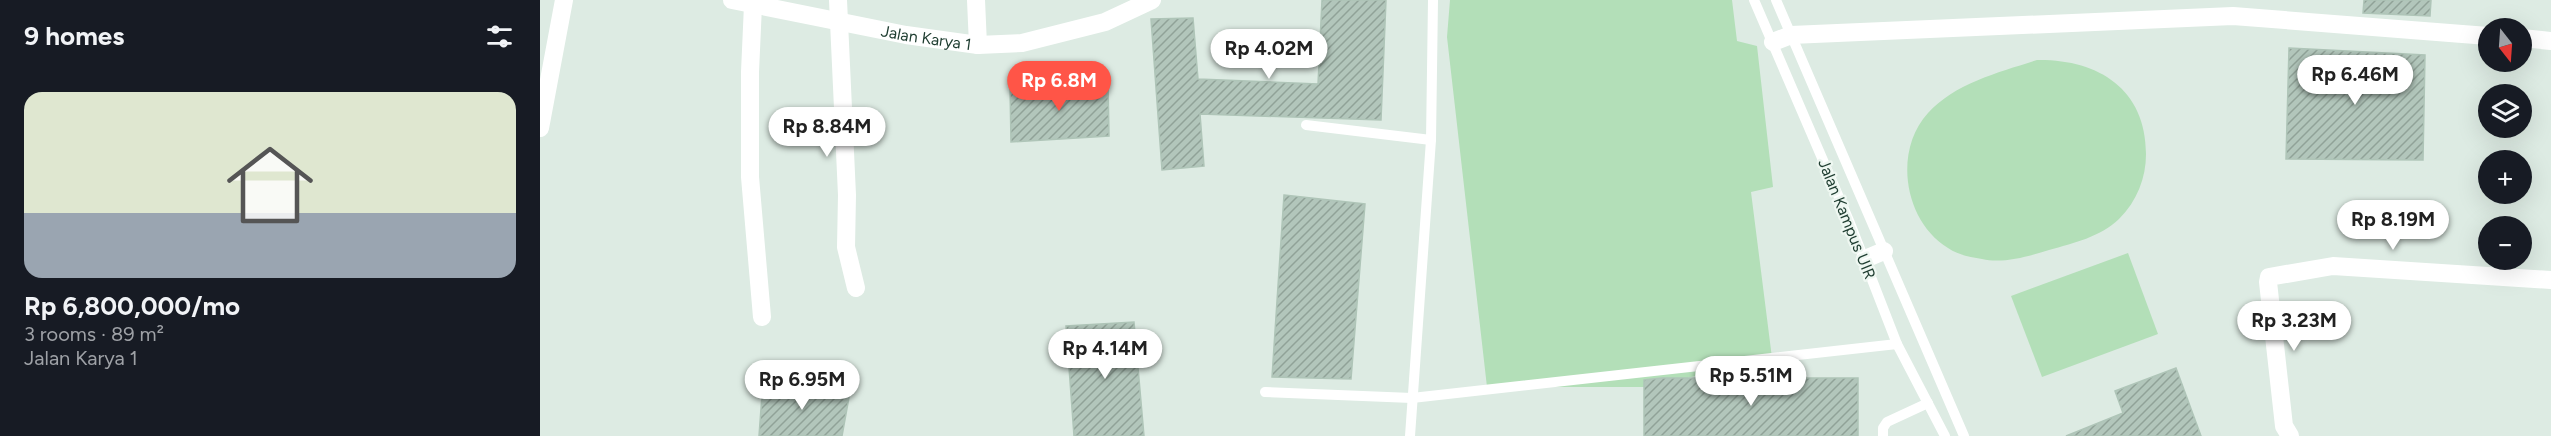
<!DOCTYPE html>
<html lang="en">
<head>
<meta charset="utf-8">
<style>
	:root { --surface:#171b24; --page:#20242c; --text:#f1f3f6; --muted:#9ea1a6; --accent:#ff5547 }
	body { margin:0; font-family:Figtree,sans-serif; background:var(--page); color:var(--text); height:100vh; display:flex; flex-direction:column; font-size:22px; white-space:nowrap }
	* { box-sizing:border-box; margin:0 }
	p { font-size:20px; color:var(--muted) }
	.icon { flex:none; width:33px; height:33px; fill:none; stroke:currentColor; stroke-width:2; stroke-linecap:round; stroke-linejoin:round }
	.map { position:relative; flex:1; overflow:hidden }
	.details { display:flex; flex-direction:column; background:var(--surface); width:540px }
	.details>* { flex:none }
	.needle { width:39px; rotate:163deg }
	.buttons { position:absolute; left:1938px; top:18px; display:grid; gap:12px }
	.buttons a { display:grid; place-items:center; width:54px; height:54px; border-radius:50%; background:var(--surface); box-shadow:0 6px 24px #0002; font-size:30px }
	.price { position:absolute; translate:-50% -51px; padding:0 14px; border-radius:21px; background:#fff; color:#222; font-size:20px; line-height:39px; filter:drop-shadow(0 2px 3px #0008) }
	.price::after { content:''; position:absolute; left:50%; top:36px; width:18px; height:14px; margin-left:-9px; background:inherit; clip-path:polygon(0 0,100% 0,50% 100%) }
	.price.active { background:var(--accent); color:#fff }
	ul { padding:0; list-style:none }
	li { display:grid; align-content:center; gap:12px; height:318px; padding:0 24px }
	li span { display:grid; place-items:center; height:186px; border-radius:18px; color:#555 }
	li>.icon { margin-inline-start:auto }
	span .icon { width:108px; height:108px; fill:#fffc; stroke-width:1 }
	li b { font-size:26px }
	h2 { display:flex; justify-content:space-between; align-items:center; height:72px; padding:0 24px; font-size:26px }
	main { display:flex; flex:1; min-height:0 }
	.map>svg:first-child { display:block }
</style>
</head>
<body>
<main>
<section class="details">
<h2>9 homes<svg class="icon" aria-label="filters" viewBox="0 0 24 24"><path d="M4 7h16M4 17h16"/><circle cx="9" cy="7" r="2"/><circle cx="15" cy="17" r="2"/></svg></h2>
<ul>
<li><span style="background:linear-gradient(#dfe7d0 65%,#9aa5b1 0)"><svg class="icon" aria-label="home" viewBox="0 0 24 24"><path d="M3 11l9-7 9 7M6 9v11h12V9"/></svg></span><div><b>Rp 6,800,000/mo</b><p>3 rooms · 89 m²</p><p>Jalan Karya 1</p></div></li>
</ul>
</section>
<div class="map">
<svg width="2011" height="436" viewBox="0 0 2011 436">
	<defs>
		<pattern id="building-hatch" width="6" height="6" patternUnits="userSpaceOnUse" patternTransform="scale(1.5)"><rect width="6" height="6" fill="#b2c6bb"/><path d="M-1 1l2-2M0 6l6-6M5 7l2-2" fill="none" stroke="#90a298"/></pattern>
	</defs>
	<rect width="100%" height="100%" fill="#ddebe3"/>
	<!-- park -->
	<g fill="#b3dfb8">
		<path d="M 910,0 L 1192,0 L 1197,41 L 1217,46 L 1233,187 L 1211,192 L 1232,358 L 1109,387 L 947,387 L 907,37 Z"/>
		<path d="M 1497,60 C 1557,59 1606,88 1606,154 C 1606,178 1597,201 1579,219 C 1560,237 1534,243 1509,250 C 1489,256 1463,264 1442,259 C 1430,257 1418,255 1408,248 C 1364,221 1353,151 1388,113 C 1415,83 1460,72 1497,60 Z"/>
		<path d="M 1588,253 L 1618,334 L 1502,377 L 1471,296 Z"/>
	</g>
	<!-- building -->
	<g fill="url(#building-hatch)" stroke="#afc5b8" stroke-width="1.5">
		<path d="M 782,0 L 846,0 L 841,120 L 660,114 L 664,166 L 622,170 L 611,19 L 653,18 L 658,79 L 778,84 Z"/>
		<path d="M 1824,0 L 1891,0 L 1890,16 L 1823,13 Z"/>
		<path d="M 1749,48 L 1885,55 L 1883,160 L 1746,159 Z"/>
		<path d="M 568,83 L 569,136 L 471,142 L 470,87 Z"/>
		<path d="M 744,195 L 825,204 L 811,379 L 732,377 Z"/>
		<path d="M 594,322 L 604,436 L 534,436 L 526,326 Z"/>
		<path d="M 1636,368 L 1661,436 L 1526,436 L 1583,413 L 1575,391 Z"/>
		<path d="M 1122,378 L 1318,378 L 1318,436 L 1104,436 L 1104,380 Z"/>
		<path d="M 223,381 L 310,392 L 302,436 L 219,436 Z"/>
	</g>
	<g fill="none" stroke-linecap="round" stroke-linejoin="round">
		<!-- lane -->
		<g stroke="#fff" stroke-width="10">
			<path d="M 1214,0 L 1310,223 L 1357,344 L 1405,436"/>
			<path d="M 1236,0 L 1424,436"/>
			<path d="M 766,125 L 891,140"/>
			<path d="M 725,392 L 872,398 L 1357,344"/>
			<path d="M 870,436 L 891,140 L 893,0"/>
			<path d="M 1343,436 L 1343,428 L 1347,422 L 1388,403"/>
		</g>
		<!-- street -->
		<g stroke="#fff" stroke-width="18">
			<path d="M 298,0 L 307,195 L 306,247 L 316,288"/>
			<path d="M 436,0 L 438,45"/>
			<path d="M 213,5 L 210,72 L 210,177 L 222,317"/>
			<path d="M 1982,38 L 2011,41"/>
			<path d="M 1233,42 L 1251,35 L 1693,16 L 1948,36"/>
			<path d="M 0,128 L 24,0"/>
			<path d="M 1325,259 L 1344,251"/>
			<path d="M 1750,436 L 1744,426 L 1728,282 L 1729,277 L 1793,266 L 2011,280"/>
		</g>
		<!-- secondary -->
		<path stroke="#fff" stroke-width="18" id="s1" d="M 192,0 L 366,35 L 438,45 L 482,43 L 565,22 L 612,0"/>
	</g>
	<g text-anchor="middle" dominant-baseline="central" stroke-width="4.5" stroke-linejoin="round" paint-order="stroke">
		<!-- street labels -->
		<g font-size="16" fill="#1d3c2f" stroke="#eef7f1">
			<text stroke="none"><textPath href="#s1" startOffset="198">Jalan Karya 1</textPath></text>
			<text transform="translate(1307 219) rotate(68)">Jalan Kampus UIR</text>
		</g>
	</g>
</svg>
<div class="buttons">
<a><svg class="needle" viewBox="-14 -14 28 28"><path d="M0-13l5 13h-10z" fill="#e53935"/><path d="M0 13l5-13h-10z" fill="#9ea1a6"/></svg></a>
<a><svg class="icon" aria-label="layers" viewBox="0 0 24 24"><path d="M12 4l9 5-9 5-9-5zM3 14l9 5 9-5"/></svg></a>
<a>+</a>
<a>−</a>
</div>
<b class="price" style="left:729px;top:80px">Rp 4.02M</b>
<b class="price" style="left:1815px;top:106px">Rp 6.46M</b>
<b class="price active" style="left:519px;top:112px">Rp 6.8M</b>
<b class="price" style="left:287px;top:158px">Rp 8.84M</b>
<b class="price" style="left:1853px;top:251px">Rp 8.19M</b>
<b class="price" style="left:1754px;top:352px">Rp 3.23M</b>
<b class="price" style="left:565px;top:380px">Rp 4.14M</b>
<b class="price" style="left:1211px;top:407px">Rp 5.51M</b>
<b class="price" style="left:262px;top:411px">Rp 6.95M</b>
</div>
</main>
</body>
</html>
